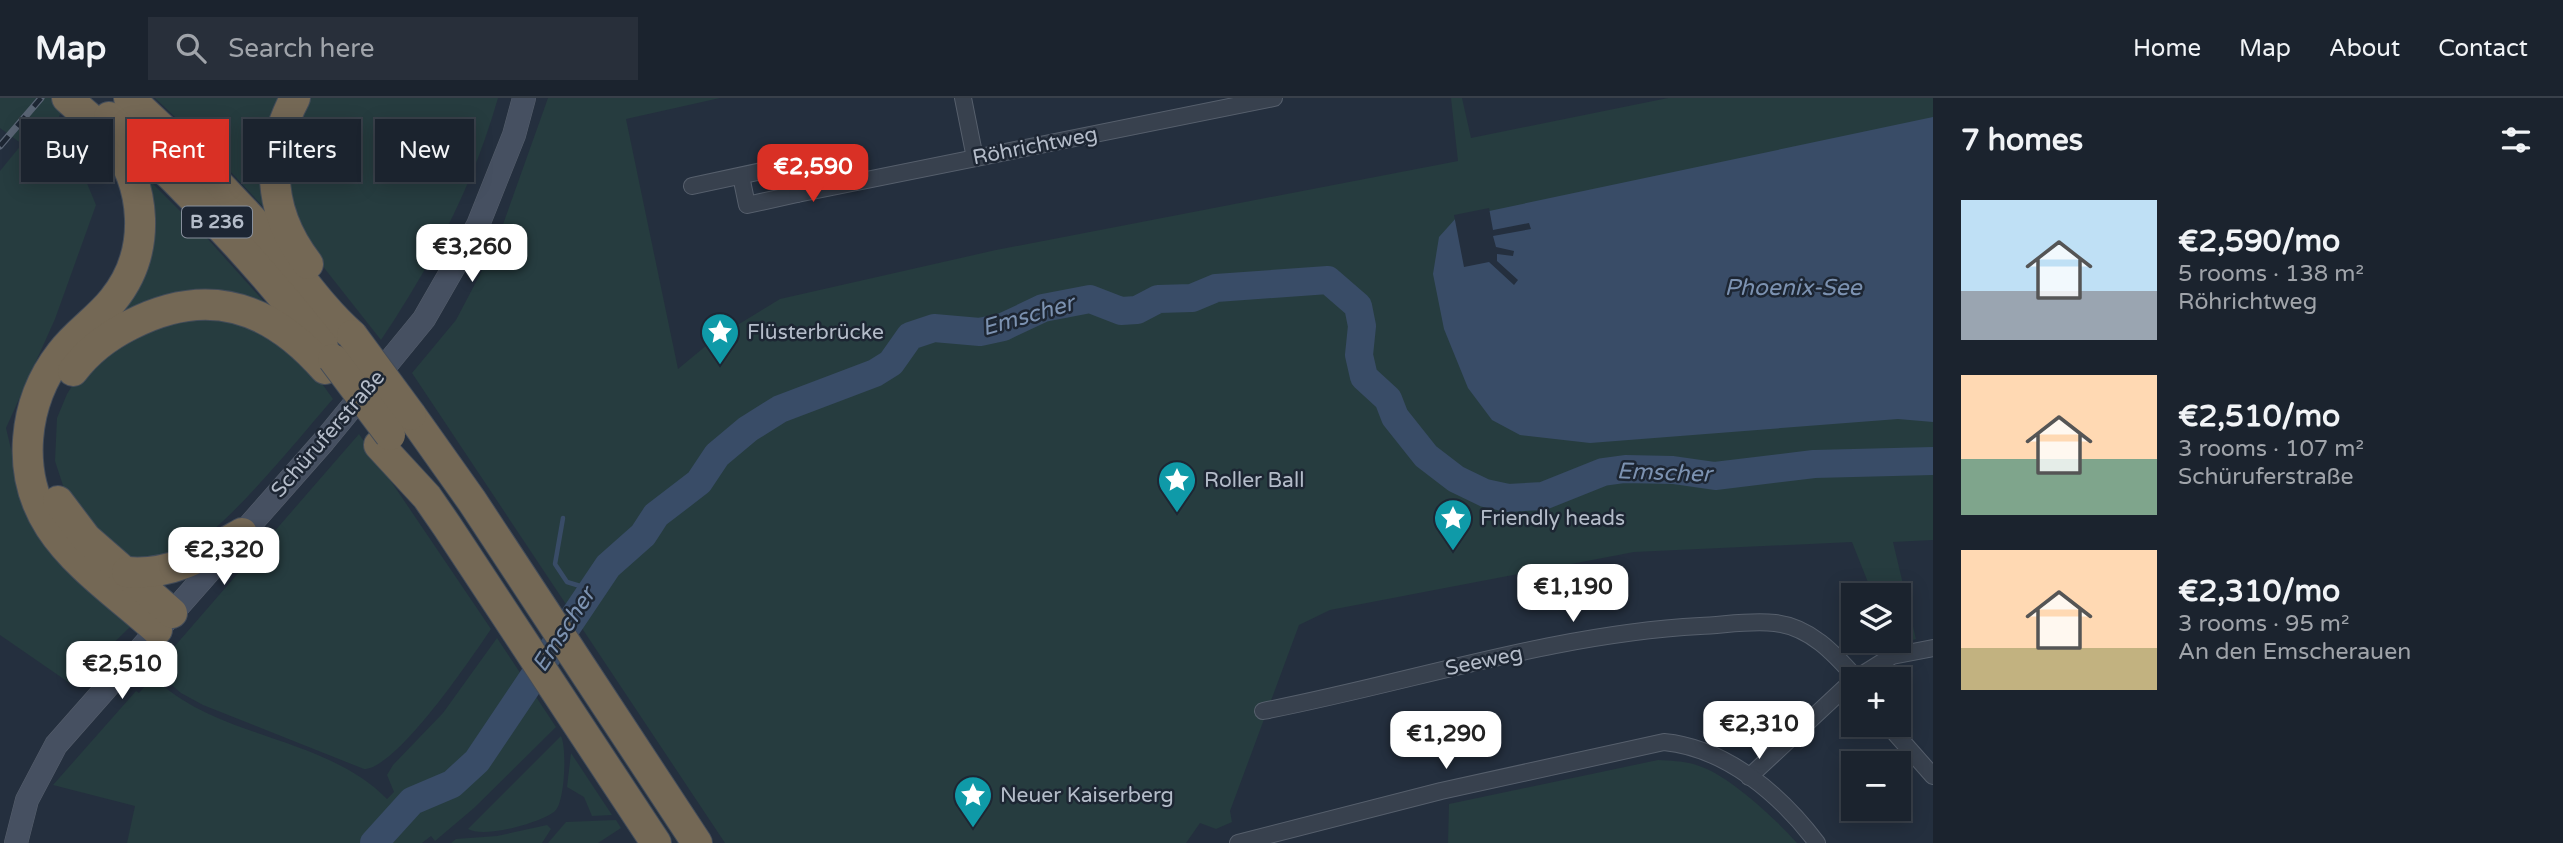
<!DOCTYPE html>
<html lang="en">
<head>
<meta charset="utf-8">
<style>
	:root { --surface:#1b232e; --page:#282f3a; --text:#f1f3f6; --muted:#a0a4aa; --line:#39404a; --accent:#d93025 }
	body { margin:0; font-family:"Varela Round",sans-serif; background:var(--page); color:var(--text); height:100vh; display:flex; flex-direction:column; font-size:26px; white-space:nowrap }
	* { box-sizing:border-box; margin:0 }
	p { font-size:23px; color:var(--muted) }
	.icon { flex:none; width:38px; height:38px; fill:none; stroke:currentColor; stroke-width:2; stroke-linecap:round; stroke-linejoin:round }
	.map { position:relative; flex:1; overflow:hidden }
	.details { display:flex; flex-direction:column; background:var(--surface); width:630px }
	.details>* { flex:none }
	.hud { position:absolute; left:21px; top:21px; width:665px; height:63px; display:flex; gap:14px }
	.fabs { position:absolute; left:1841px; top:485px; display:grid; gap:14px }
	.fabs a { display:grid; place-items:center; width:70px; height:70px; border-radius:0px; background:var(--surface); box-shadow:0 4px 18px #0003,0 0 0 2px var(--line); font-size:35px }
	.price { position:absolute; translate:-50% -60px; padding:0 16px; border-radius:14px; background:#fff; color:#222; font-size:23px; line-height:46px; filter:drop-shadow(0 2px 4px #0008) }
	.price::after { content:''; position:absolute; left:50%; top:42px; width:21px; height:16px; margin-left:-10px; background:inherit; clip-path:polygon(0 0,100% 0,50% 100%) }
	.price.current { background:var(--accent); color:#fff }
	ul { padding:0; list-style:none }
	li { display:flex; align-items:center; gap:21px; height:175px; padding:0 28px }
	li span { display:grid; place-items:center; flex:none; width:196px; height:140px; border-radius:0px; color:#555 }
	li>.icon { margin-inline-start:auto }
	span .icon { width:84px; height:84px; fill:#fffc; stroke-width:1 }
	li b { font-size:30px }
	h2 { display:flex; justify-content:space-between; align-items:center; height:84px; padding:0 28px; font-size:30px }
	.pill { padding:0 24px; border-radius:0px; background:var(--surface); box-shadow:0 4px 18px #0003,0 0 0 2px var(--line); font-size:24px; line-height:63px }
	.pill.current { background:var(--accent); color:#fff }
	header { display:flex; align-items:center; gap:42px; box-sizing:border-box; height:98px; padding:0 35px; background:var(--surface); border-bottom:2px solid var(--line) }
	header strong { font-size:33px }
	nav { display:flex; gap:38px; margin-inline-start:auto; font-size:24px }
	.search { width:490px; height:63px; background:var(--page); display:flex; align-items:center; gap:18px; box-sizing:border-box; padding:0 24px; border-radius:0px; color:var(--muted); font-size:26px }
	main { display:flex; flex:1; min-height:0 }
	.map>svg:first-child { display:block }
</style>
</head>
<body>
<header>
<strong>Map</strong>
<div class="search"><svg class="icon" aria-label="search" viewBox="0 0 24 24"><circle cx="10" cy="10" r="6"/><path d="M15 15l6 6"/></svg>Search here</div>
<nav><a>Home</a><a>Map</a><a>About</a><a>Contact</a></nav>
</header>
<main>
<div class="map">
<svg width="1933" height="745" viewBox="0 0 1933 745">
	<rect width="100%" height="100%" fill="#242f3e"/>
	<!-- green -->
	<g fill="#263c3f">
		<path d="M 0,0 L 75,0 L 59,18 L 96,107 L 55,221 L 6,330 L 27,418 L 94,496 L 130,529 L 71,586 L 0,537 L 0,73 L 22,46 L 0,30 Z"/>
		<path d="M 155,0 L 283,0 L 270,116 L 212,54 Z"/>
		<path d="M 308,0 L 498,0 C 473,88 432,166 381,242 L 310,152 L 284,83 L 300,9 Z"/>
		<path d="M 548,0 L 720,0 L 626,21 L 678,271 L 713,242 L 780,201 L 996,152 L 1458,63 L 1451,0 L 1462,0 L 1471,40 L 1668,0 L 1933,0 L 1933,442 L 1893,444 L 1916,541 L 1893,548 L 1891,543 L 1899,542 L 1899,497 L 1873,497 L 1852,444 L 1634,454 L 1330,512 L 1299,527 L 1230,713 L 1232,724 L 1216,731 L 1200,725 L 1186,745 L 725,745 L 412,275 L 456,222 L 496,146 Z"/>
		<path d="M 139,72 L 207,140 L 274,215 L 112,220 Z"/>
		<path d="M 197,215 L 262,226 L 318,280 L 333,301 C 301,337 207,457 163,463 C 149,464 133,460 120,460 L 69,406 L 55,363 L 57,320 L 67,296 L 80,275 L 124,239 Z"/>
		<path d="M 359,336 L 491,531 C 472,559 397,671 364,671 L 203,607 L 181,595 L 154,572 Z"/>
		<path d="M 497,540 L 556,629 L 474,710 L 435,743 L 431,738 L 422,745 L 127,745 L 135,708 L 53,687 L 136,593 L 139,595 L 153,579 C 218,642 324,637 387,701 L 394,694 L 387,677 L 393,667 L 443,615 Z"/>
		<path d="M 561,638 C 567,650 565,704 555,713 C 543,724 484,741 468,731 Z"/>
		<path d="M 571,655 L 612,717 L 592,718 L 584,699 L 567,689 Z"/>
		<path d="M 1658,662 C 1674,663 1687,663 1702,669 C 1730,679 1777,722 1797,745 L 1448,745 L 1449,706 Z"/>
		<path d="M 616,722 L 621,730 L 598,745 L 548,745 L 566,724 Z"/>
		<path d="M 547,727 L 551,731 L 542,745 L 451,745 L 456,741 L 497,738 Z"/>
	</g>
	<!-- water -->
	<path fill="#394c67" d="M 1933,19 L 1933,324 L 1898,321 L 1590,345 L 1520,337 L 1492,322 L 1468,290 L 1444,231 L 1433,176 L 1439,139 L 1456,120 Z"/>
	<!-- pier -->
	<path fill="#242f3e" d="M 1489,110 L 1493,132 L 1529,125 L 1531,131 L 1493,138 L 1496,149 L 1514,153 L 1513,158 L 1497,156 L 1497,163 L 1518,182 L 1514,187 L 1489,164 L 1464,169 L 1454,117 Z"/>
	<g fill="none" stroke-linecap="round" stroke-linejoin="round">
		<!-- stream -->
		<path stroke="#394c67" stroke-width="4.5" d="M 563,420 L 555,466 L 567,484 L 590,491"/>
		<!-- river -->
		<path stroke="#394c67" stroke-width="28" d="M 374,745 L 412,703 L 452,686 L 477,663 L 608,468 L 643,437 L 656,417 L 699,384 L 717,357 L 748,331 L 780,311 L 875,275 L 891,265 L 910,238 L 934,230 L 980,234 L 1003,229 L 1043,210 L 1090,201 L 1121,213 L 1137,212 L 1158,201 L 1192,200 L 1216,190 L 1328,182 L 1358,208 L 1362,228 L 1359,257 L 1364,279 L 1388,301 L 1395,319 L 1426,358 L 1456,381 L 1485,395 L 1508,400 L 1543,398 L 1603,374 L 1625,371 L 1673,372 L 1715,378 L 1814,366 L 1933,363"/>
		<defs>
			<g id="street">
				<path d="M 963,0 L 975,60"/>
				<path d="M 692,88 L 790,67 L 797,96 L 747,107 L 741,78"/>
				<path d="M 797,96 L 1274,0"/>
				<path d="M 1855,581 L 1892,558 L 1933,550"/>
				<path d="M 1263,613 C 1409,585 1552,536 1700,528 C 1724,527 1751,522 1775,525 C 1810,529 1834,555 1856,580"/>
				<path d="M 1887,626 L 1933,678"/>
				<path d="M 1749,679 L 1853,582"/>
				<path d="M 1238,745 L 1441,693 L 1664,644 C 1726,650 1780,696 1817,745"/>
			</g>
			<path id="secondary" d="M 16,745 L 27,702 L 56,647 L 324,343 L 424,221 L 478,127 L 514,37 L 524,0"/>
			<g id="highway">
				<path d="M 67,0 C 81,13 98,25 110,40 C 147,87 152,154 113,202 C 98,221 76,235 61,255 C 23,304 15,375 50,429 C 76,469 122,500 157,532"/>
				<path d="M 129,0 C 179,45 227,93 272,144 C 298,175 322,211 352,237"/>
				<path d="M 295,0 C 265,57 268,114 308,166"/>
				<path d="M 109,19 C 187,89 258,166 323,248"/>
				<path d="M 73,273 C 88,253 108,238 130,227 C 207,187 270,208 325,271"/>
				<path d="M 411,317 L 472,403 L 697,745"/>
				<path d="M 379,347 L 427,399 L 447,428 L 656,745"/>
				<path d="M 58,403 L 86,440 L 172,515"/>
				<path d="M 127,474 C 172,478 204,457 242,435"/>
			</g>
		</defs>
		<!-- street casing -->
		<use href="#street" stroke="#565f6c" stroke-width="18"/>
		<!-- secondary casing -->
		<use href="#secondary" stroke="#565f6c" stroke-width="24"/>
		<!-- highway casing -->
		<use href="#highway" stroke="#434c59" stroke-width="32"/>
		<!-- street -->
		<use href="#street" stroke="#38414e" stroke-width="16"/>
		<!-- secondary -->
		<use href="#secondary" stroke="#465061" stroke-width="23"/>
		<!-- highway -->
		<use href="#highway" stroke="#746855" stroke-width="30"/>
		<defs>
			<path id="rail" d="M 0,48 L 41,0"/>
		</defs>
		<!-- rail casing -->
		<use href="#rail" stroke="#5a6575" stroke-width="7"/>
		<!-- rail -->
		<use href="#rail" stroke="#1d2633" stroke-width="4.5" stroke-dasharray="13" stroke-linecap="butt"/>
		<defs>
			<g id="highway-bridge">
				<path d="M 352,237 L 411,317"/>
				<path d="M 333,261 L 390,337"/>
			</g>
		</defs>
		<!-- highway-bridge casing -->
		<use href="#highway-bridge" stroke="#434c59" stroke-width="32" stroke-linecap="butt"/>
		<!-- highway-bridge -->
		<use href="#highway-bridge" stroke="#746855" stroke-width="30"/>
	</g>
	<!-- icons -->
	<defs>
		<symbol id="sight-pin" viewBox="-11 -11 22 30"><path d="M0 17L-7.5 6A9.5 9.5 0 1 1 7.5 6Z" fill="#0f9aa8" stroke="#1d2633"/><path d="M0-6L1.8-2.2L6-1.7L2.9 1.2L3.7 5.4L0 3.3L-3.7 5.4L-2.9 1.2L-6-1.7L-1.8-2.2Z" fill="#fff"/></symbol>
	</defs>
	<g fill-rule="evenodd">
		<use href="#sight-pin" x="698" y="212" width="44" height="60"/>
		<use href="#sight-pin" x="1155" y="360" width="44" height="60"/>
		<use href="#sight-pin" x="1431" y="398" width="44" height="60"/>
		<use href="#sight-pin" x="951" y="675" width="44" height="60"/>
	</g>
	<g text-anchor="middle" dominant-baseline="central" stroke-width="5" stroke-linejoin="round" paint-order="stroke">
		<!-- shield labels -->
		<rect fill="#1d2633" stroke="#878f9c" stroke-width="2" x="182" y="108.5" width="70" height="31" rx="5"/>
		<g font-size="19" font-weight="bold" fill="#b4bcc9">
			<text x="217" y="124">B 236</text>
		</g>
		<!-- street labels -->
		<g font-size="21" fill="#b4bcc9" stroke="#1d2633">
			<text transform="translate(1035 48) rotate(-11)">Röhrichtweg</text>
			<text transform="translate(328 336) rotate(-49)">Schüruferstraße</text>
			<text transform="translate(1484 563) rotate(-12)">Seeweg</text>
		</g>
		<!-- poi labels -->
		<g font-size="21" fill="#b4bcc9" stroke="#1d2633" text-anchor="start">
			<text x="747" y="234">Flüsterbrücke</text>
			<text x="1204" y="382">Roller Ball</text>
			<text x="1480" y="420">Friendly heads</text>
			<text x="1000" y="697">Neuer Kaiserberg</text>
		</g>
		<!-- water labels -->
		<g font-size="23" font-style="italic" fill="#7c92b1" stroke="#1d2633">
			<text x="1793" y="190">Phoenix-See</text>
			<text transform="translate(1028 218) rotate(-16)">Emscher</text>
			<text transform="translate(1664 375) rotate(2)">Emscher</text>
			<text transform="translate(564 532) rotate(-57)">Emscher</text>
		</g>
	</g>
</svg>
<div class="fabs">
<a><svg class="icon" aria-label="layers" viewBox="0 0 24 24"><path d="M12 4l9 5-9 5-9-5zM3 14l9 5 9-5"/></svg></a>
<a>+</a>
<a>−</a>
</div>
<b class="price current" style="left:813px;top:106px">€2,590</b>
<b class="price" style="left:472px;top:186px">€3,260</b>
<b class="price" style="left:224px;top:489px">€2,320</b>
<b class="price" style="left:1573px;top:526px">€1,190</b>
<b class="price" style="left:122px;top:603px">€2,510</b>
<b class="price" style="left:1759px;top:663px">€2,310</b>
<b class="price" style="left:1446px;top:673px">€1,290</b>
<div class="hud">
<a class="pill">Buy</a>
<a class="pill current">Rent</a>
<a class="pill">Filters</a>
<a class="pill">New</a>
</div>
</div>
<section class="details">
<h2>7 homes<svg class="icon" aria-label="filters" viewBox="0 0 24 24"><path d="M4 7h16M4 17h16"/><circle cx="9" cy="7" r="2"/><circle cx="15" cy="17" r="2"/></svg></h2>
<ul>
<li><span style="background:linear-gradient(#bfe0f5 65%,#9aa5b1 0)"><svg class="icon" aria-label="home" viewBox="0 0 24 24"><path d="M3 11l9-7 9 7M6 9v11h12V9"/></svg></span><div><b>€2,590/mo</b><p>5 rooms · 138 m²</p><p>Röhrichtweg</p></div></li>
<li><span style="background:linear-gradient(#ffd9b3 60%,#7fa58c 0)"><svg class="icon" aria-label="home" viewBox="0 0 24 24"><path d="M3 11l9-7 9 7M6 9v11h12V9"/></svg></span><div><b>€2,510/mo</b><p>3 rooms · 107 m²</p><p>Schüruferstraße</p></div></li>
<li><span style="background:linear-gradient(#ffd9b3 70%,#c2b280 0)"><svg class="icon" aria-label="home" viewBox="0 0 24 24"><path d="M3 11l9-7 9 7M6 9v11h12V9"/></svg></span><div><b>€2,310/mo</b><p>3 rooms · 95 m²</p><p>An den Emscherauen</p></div></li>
</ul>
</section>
</main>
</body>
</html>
